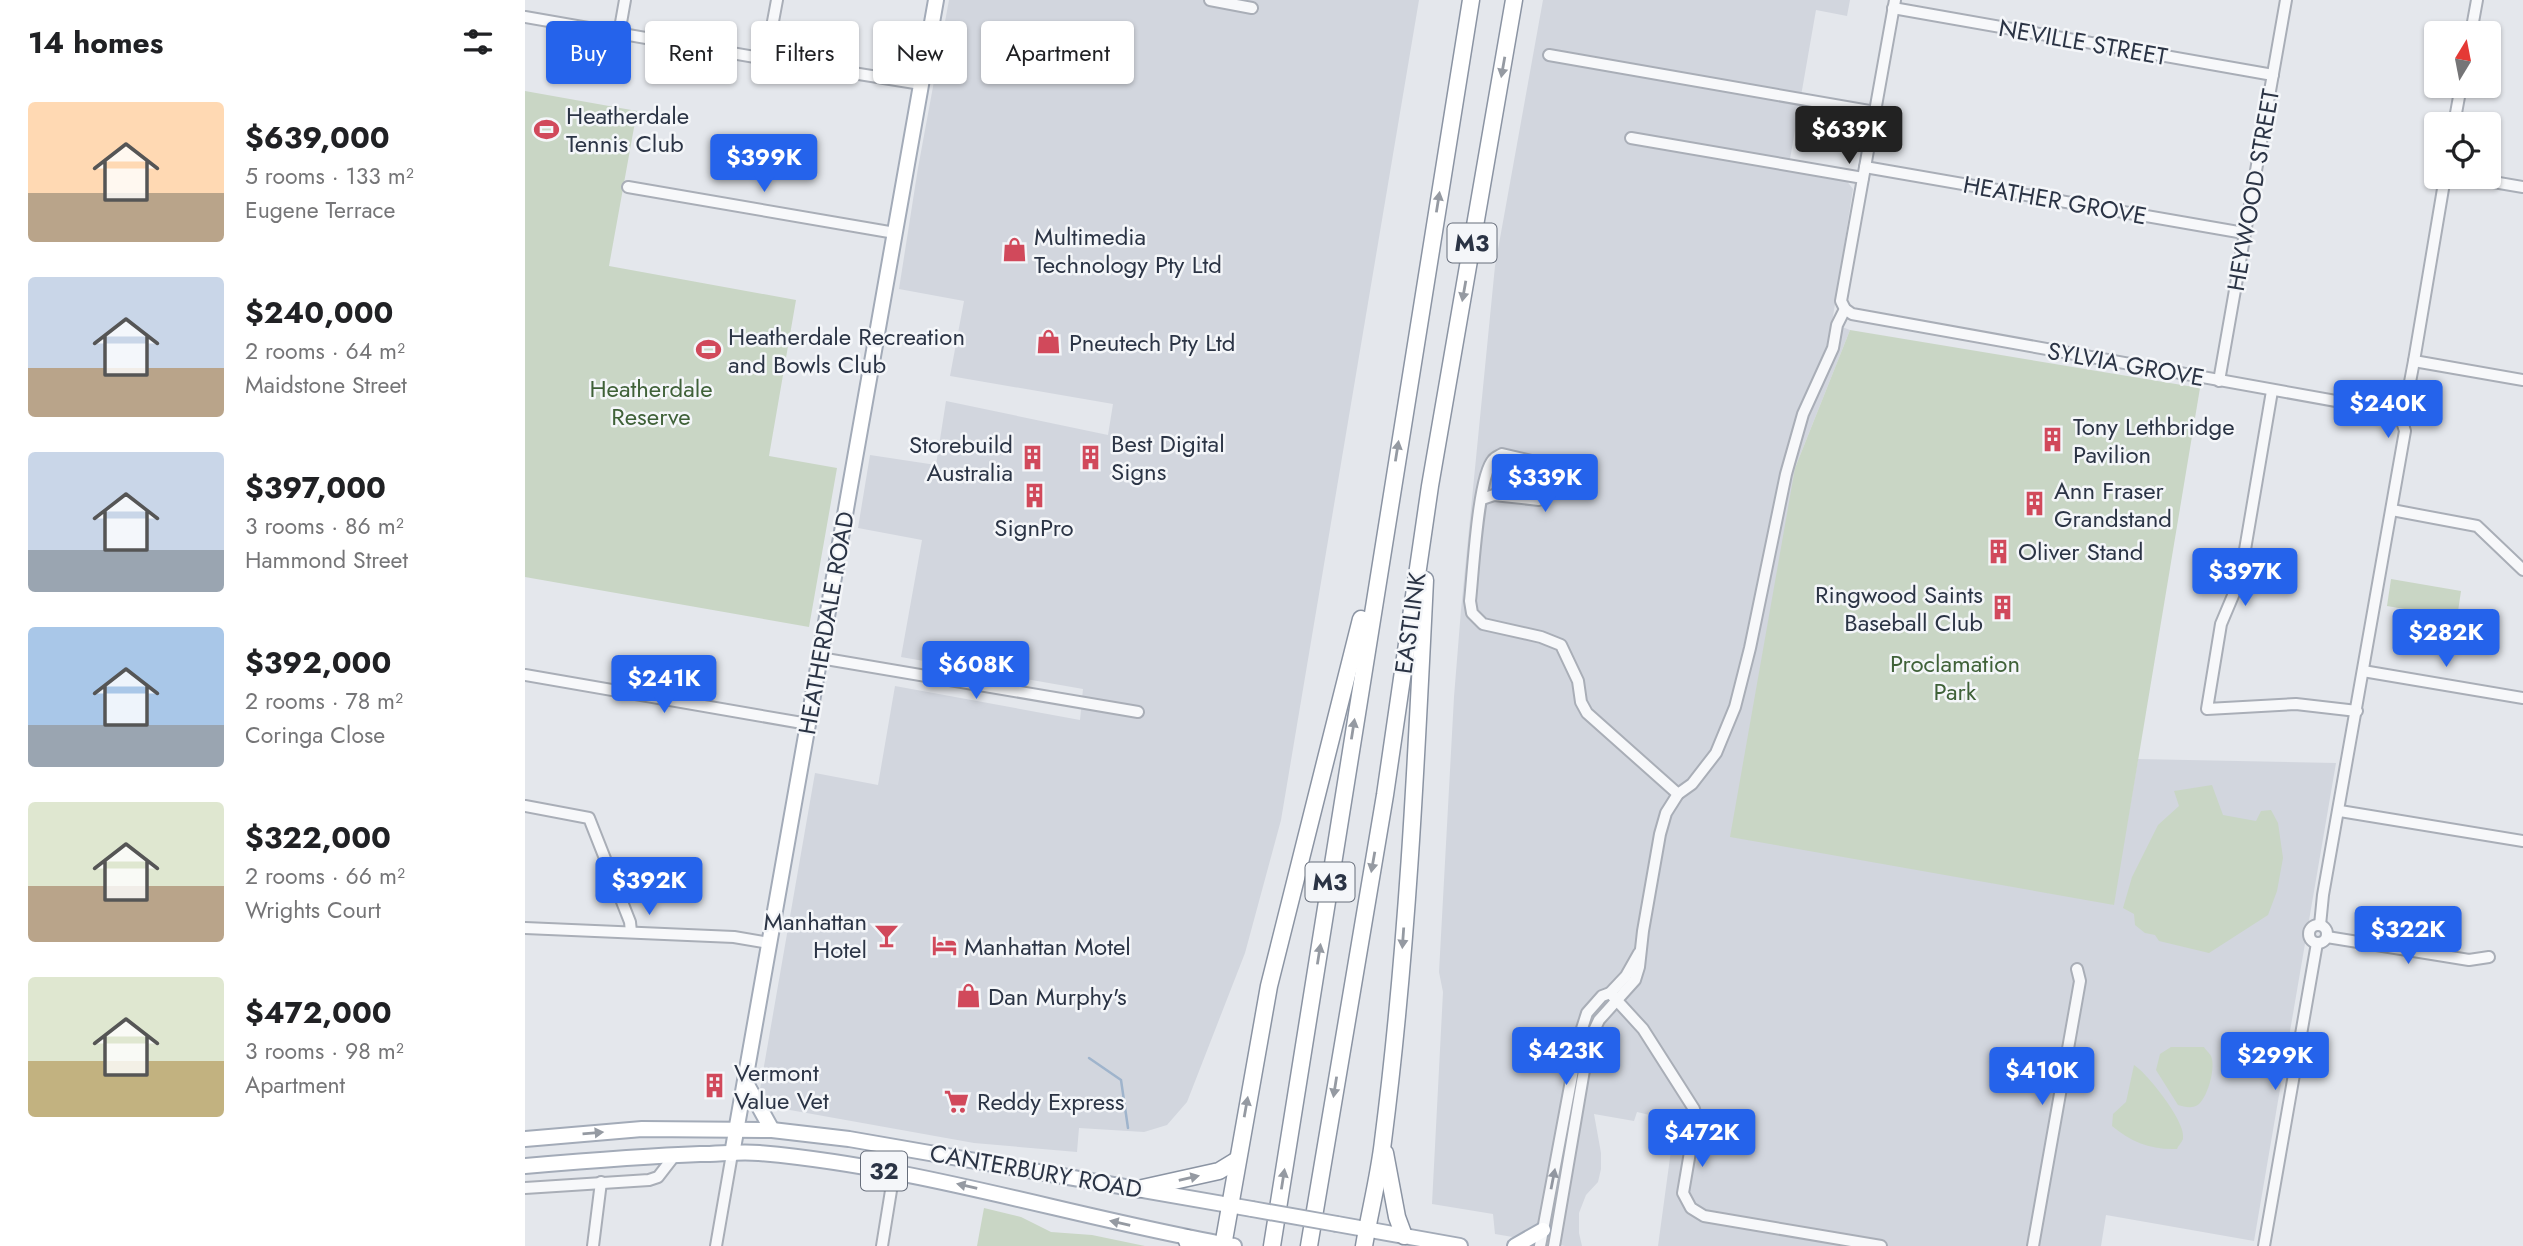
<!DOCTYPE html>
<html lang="en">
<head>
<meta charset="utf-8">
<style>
	:root { --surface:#fff; --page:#f2f2f2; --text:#202124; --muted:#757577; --accent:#2563eb }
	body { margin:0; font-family:Jost,sans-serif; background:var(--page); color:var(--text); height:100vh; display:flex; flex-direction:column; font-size:26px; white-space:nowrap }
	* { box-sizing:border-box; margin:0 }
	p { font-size:23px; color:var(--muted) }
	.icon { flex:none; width:38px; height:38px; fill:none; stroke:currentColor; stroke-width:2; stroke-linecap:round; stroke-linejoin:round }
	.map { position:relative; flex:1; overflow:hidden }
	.details { display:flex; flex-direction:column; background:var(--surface); width:525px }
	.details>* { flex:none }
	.hud { position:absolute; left:21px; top:21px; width:665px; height:63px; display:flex; gap:14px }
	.needle { width:46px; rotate:10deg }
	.controls { position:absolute; left:1899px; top:21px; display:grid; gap:14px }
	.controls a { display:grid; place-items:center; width:77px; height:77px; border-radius:7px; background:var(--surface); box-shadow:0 2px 5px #0004; font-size:35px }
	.price { position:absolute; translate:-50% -60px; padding:0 16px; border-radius:7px; background:var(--accent); color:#fff; font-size:23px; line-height:46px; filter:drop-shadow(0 2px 4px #0008) }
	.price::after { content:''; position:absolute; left:50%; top:42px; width:21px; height:16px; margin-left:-10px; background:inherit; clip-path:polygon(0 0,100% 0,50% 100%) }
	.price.on { background:#222; color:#fff }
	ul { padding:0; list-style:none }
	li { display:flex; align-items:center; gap:21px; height:175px; padding:0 28px }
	li span { display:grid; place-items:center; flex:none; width:196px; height:140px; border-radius:7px; color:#555 }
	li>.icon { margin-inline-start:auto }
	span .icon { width:84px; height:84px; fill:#fffc; stroke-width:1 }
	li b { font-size:30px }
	h2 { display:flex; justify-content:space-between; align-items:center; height:84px; padding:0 28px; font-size:30px }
	.pill { padding:0 24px; border-radius:7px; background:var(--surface); box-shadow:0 2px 5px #0004; font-size:24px; line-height:63px }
	.pill.on { background:var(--accent); color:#fff }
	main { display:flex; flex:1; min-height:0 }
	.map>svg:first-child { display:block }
</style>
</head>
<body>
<main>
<section class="details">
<h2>14 homes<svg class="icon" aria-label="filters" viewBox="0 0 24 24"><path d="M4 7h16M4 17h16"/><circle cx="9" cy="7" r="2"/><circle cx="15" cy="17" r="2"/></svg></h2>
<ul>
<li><span style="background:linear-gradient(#ffd9b3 65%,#b9a48a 0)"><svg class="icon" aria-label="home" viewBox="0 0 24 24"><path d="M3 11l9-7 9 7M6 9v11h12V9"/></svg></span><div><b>$639,000</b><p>5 rooms · 133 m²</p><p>Eugene Terrace</p></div></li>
<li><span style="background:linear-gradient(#c9d6e8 65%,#b9a48a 0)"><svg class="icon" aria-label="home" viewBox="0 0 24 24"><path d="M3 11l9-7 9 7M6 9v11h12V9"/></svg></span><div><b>$240,000</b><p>2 rooms · 64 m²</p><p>Maidstone Street</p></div></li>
<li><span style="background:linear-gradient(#c9d6e8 70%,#9aa5b1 0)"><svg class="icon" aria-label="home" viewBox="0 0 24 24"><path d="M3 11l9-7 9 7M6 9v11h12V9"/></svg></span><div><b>$397,000</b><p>3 rooms · 86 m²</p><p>Hammond Street</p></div></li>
<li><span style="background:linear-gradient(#a9c7e8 70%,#9aa5b1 0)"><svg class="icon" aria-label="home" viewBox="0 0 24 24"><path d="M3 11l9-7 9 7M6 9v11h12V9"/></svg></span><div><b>$392,000</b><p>2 rooms · 78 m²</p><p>Coringa Close</p></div></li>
<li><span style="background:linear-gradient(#dfe7d0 60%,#b9a48a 0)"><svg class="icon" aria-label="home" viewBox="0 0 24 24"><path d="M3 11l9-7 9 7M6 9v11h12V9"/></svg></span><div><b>$322,000</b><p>2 rooms · 66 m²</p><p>Wrights Court</p></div></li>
<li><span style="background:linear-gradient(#dfe7d0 60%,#c2b280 0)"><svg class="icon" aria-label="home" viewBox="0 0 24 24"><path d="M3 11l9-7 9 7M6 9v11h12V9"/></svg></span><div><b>$472,000</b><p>3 rooms · 98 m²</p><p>Apartment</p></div></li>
</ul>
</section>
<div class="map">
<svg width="1998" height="1246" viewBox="0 0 1998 1246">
	<rect width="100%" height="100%" fill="#e4e7ec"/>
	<!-- built -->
	<g fill="#d2d6de">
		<path d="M 424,0 L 894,0 L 756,820 L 720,953 L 662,1102 L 642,1125 L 619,1132 L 554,1128 L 552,1152 L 449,1143 L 237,1105 L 235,1089 L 290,773 L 353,785 L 370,686 L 555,720 L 558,689 L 376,657 L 397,540 L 333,528 L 345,455 L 411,465 L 421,401 L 583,435 L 588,404 L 425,376 L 439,301 L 374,289 L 393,168 Z"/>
		<path d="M 1018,0 L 1325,0 L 1322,16 L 1291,10 L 1265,159 L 1322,171 L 1321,180 L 1328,189 L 1307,323 L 1325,330 L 1270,468 L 1588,905 L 1613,759 L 1811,763 L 1729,1241 L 1581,1215 L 1576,1246 L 1133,1246 L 1150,1121 L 1112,1112 L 1109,1121 L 1069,1114 L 1076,1153 L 1076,1169 L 1073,1182 L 1061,1195 L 1054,1213 L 1054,1233 L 1057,1246 L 1040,1246 L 970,1234 L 968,1214 L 907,1204 L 918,992 L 914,972 L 929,697 L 936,610 L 970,266 Z"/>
	</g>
	<!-- green -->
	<g fill="#c9d6c5">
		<path d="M 0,91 L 112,111 L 84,266 L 271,300 L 244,456 L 312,468 L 284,627 L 0,577 Z"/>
		<path d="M 1325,330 L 1675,388 L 1589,905 L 1205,837 L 1270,468 Z"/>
		<path d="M 1866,579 L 1936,591 L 1932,618 L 1862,606 Z"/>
		<path d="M 1687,785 L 1698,815 L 1731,821 L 1736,811 L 1746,810 L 1753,823 L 1758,858 L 1752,891 L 1743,915 L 1684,953 L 1634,941 L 1630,935 L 1620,933 L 1610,925 L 1609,914 L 1598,908 L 1607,877 L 1633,825 L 1654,806 L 1649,791 Z"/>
		<path d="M 1646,1047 L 1679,1047 C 1680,1049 1685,1054 1686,1056 C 1691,1067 1683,1096 1674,1104 C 1668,1109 1660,1107 1653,1105 L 1631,1070 L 1635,1054 Z"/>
		<path d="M 1609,1065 C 1623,1074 1662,1123 1658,1139 C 1657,1142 1653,1146 1652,1149 C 1626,1150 1606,1142 1587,1126 L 1588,1114 L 1601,1102 Z"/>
		<path d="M 459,1208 L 496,1217 L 526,1232 L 567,1235 L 620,1246 L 452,1246 Z"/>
	</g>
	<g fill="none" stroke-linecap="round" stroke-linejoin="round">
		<!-- stream -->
		<path stroke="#9fb4cc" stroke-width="2.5" d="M 564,1058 L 596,1080 L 603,1128"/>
		<defs>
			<g id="minor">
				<path d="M 685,0 L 727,8"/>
				<path d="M 1370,0 L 1316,301 L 1320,309 L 1327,314 L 1861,410 L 1875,415"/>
				<path d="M 1368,8 L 1748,75"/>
				<path d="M 0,17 L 241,59 L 396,84"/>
				<path d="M 1946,33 L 1952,0"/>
				<path d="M 94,34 L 100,0"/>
				<path d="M 1024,55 L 1350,112"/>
				<path d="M 241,59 L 252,0"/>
				<path d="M 1929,124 L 1936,86"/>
				<path d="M 1106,138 L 1338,178"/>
				<path d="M 1340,167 L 1719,233"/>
				<path d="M 1939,177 L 1998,187"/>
				<path d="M 103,187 L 370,233"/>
				<path d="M 1889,361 L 1998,380"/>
				<path d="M 1694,381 L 1761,0"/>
				<path d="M 1747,391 L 1715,579 L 1696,624 L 1682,709 L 1771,704 L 1832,711"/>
				<path d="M 957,499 L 969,495 L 1014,500 L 1023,487 L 1023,465 L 977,454 C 974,456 970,457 968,460 C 953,476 948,575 945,601 L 947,613 L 958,624 L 1016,637 L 1036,645 L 1053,681 L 1056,702 L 1062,713 L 1153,794"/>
				<path d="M 1867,510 L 1952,526 L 1998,570"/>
				<path d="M 295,658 L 613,712"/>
				<path d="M 1838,671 L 1998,698"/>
				<path d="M 0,675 L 283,724"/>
				<path d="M 0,806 L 64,818 L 105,922 L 106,932"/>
				<path d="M 1815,811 L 1998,841"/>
				<circle cx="1793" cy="934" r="9"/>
				<path d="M 1795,925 L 1798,895 L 1880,431 L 1875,415 L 1881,403 L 1889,361 L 1920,177"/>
				<path d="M 0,928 L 209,937 L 244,943"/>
				<path d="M 1802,937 L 1944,960 L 1964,957"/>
				<path d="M 1085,993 L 1118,1029 L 1169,1109 L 1171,1117 L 1158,1193 L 1166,1208 L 1179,1216 L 1356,1246"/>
				<path d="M 0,1188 L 124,1180 L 133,1177 L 150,1155"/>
				<path d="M 68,1246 L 76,1182"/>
				<path d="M 191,1246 L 207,1154"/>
				<path d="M 357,1246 L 369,1172"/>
				<path d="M 1015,1246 L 1054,1038 L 1062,1013 L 1077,996 L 1085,993 L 1101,976 L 1114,953"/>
				<path d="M 1029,1246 L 1064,1041 L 1074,1020 L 1110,980 L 1114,967 L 1118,931 L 1135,834 L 1141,813 L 1153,794 L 1167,784 L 1191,753 L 1210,707 L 1225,648 L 1261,474 L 1278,414 L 1308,348 L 1312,325 L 1320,309"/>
				<path d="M 1508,1246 L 1555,981 L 1552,969"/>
				<path d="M 1739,1246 L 1792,943"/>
			</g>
			<g id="major">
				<path d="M 221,1083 L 247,1130"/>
				<path d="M 0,1139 L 117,1129 L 247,1130 L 324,1139 L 727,1209"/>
				<path d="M 207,1154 L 411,0"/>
				<path d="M 0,1166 C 58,1161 117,1156 175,1154 C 195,1154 215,1151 234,1153 C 396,1167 550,1218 709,1246"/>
				<path d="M 812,1224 L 935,1246"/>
				<path d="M 990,1246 L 1018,1230"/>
			</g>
			<g id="highway">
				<path d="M 860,1153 L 872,1217 L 879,1236"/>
				<path d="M 613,1189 L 694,1171 L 712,1160"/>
				<path d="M 661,1238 L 664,1246"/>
				<path d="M 698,1246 L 744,986 L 836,619"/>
				<path d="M 747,1246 L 946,0"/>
				<path d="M 784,1246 L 860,795 L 905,486 L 989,0"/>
				<path d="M 839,1246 C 845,1211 854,1176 858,1141 C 882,955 891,767 900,580"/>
			</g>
		</defs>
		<!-- minor casing -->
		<use href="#minor" stroke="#a9aeb7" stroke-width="14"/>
		<!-- major casing -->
		<use href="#major" stroke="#a3abb8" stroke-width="18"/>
		<!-- highway casing -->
		<use href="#highway" stroke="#8b94a3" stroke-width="19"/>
		<!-- minor -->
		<use href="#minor" stroke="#f7f8fa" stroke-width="10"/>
		<!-- major -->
		<use href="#major" stroke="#fff" stroke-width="14"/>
		<!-- highway -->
		<use href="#highway" stroke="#fff" stroke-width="16"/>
		<defs>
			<path id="major-bridge" d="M 727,1209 L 812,1224"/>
		</defs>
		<!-- major-bridge casing -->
		<use href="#major-bridge" stroke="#a3abb8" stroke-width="18" stroke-linecap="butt"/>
		<!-- major-bridge -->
		<use href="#major-bridge" stroke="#fff" stroke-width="14"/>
	</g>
	<!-- one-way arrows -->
	<defs><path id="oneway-solid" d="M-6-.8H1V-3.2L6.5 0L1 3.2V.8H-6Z" transform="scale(1.75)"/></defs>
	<g fill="#959aa2">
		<use href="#oneway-solid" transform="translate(978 67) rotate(100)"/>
		<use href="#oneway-solid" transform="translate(913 202) rotate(-81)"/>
		<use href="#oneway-solid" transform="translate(939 291) rotate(100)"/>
		<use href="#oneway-solid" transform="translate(872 451) rotate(-81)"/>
		<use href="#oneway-solid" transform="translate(828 729) rotate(-81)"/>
		<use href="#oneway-solid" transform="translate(848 862) rotate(100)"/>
		<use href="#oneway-solid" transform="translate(878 938) rotate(94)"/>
		<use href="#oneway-solid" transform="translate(794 954) rotate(-81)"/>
		<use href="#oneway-solid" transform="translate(810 1087) rotate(99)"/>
		<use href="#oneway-solid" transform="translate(721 1107) rotate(-80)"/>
		<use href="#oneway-solid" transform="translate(68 1133) rotate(-5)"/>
		<use href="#oneway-solid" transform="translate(664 1178) rotate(-13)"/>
		<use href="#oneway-solid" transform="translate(758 1179) rotate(-81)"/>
		<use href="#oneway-solid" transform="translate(442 1186) rotate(-167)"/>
		<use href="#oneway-solid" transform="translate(595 1223) rotate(-167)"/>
	</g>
	<use fill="#9196a0" href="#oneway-solid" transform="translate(1028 1179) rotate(-79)"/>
	<!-- icons -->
	<defs>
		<symbol id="stadium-bare" viewBox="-9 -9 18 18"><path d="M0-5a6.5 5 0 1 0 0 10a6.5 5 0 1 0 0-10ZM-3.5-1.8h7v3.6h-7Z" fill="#d1495b" stroke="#f4f6f9" stroke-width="2.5" paint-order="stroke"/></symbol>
		<symbol id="shop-bare" viewBox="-9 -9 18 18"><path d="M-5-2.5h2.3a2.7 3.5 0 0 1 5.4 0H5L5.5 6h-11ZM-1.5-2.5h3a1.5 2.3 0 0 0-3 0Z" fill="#d1495b" stroke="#f4f6f9" stroke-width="2.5" paint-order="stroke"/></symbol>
		<symbol id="building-bare" viewBox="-9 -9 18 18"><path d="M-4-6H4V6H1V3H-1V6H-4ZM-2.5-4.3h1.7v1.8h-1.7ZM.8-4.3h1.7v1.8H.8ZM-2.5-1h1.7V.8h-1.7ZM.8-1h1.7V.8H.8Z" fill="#d1495b" stroke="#f4f6f9" stroke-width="2.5" paint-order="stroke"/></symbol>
		<symbol id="bar-bare" viewBox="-9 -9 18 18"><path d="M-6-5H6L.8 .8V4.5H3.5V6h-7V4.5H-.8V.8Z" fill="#d1495b" stroke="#f4f6f9" stroke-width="2.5" paint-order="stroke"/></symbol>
		<symbol id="hotel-bare" viewBox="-9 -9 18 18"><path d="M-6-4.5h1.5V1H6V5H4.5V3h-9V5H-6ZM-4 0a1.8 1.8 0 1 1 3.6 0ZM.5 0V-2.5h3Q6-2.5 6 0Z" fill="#d1495b" stroke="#f4f6f9" stroke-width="2.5" paint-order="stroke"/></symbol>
		<symbol id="supermarket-bare" viewBox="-9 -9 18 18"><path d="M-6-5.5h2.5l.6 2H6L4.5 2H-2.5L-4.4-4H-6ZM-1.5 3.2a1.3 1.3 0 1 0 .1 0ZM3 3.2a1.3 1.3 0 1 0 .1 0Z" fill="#d1495b" stroke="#f4f6f9" stroke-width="2.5" paint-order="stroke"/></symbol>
	</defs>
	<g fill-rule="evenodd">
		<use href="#stadium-bare" x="4" y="112" width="35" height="35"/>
		<use href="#shop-bare" x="472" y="232" width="35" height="35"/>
		<use href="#shop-bare" x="506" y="324" width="35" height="35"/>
		<use href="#stadium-bare" x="166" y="332" width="35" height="35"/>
		<use href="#building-bare" x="1510" y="422" width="35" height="35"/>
		<use href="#building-bare" x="548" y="440" width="35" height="35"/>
		<use href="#building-bare" x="490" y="440" width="35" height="35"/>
		<use href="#building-bare" x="492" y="478" width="35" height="35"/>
		<use href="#building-bare" x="1492" y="486" width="35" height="35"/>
		<use href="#building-bare" x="1456" y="534" width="35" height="35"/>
		<use href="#building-bare" x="1460" y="590" width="35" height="35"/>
		<use href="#bar-bare" x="344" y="918" width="35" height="35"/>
		<use href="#hotel-bare" x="402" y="928" width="35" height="35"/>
		<use href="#shop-bare" x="426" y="978" width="35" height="35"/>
		<use href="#building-bare" x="172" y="1068" width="35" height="35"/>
		<use href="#supermarket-bare" x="414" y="1084" width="35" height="35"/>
	</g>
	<g text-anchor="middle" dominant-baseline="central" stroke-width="5" stroke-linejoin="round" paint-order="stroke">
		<!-- shield labels -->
		<g fill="#f4f6f9" stroke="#676e7b" stroke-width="2">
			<rect x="922.5" y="223.5" width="49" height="39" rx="5"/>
			<rect x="780.5" y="862.5" width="49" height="39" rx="5"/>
			<rect x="336" y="1151.5" width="46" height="39" rx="5"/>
		</g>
		<g font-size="23" font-weight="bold" fill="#2b3445">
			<text x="947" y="243">M3</text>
			<text x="805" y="882">M3</text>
			<text x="359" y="1171">32</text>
		</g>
		<!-- street labels -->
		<g font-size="24" fill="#2b3445" stroke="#f4f6f9">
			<text transform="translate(1558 42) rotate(10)">NEVILLE STREET</text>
			<text transform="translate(1728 190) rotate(-80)">HEYWOOD STREET</text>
			<text transform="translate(1530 200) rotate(10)">HEATHER GROVE</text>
			<text transform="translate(1601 364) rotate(10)">SYLVIA GROVE</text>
			<text transform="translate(301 623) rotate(-80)">HEATHERDALE ROAD</text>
			<text transform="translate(885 623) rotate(-82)">EASTLINK</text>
			<text transform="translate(511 1171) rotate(10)">CANTERBURY ROAD</text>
		</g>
		<!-- poi labels -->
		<g font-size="24" fill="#2b3445" stroke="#f4f6f9" text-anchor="start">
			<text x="41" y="115">Heatherdale<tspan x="41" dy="28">Tennis Club</tspan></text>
			<text x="509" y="236">Multimedia<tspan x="509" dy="28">Technology Pty Ltd</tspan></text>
			<text x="203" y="336">Heatherdale Recreation<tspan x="203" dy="28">and Bowls Club</tspan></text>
			<text x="544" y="342">Pneutech Pty Ltd</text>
			<text x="1548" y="426">Tony Lethbridge<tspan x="1548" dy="28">Pavilion</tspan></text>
			<text x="586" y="443">Best Digital<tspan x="586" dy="28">Signs</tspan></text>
			<text x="488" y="444" text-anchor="end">Storebuild<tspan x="488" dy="28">Australia</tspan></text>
			<text x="1529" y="490">Ann Fraser<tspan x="1529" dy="28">Grandstand</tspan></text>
			<text x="509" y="527" text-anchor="middle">SignPro</text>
			<text x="1493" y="551">Oliver Stand</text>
			<text x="1458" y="594" text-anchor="end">Ringwood Saints<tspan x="1458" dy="28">Baseball Club</tspan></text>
			<text x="342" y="921" text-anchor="end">Manhattan<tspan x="342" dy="28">Hotel</tspan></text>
			<text x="439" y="946">Manhattan Motel</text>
			<text x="463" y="996">Dan Murphy's</text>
			<text x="209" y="1072">Vermont<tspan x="209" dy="28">Value Vet</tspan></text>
			<text x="452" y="1101">Reddy Express</text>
		</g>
		<!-- park labels -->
		<g font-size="24" fill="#3f6138" stroke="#f4f6f9">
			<text x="126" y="388">Heatherdale<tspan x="126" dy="28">Reserve</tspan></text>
			<text x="1430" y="663">Proclamation<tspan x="1430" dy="28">Park</tspan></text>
		</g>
	</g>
</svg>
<div class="controls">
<a><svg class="needle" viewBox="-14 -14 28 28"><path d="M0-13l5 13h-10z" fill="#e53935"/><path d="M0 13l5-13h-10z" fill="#757577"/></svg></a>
<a><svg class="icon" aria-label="locate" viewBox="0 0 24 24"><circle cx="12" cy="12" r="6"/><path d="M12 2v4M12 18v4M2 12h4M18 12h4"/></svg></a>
</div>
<b class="price on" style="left:1324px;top:166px">$639K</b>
<b class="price" style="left:239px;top:194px">$399K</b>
<b class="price" style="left:1863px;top:440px">$240K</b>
<b class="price" style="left:1020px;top:514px">$339K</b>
<b class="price" style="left:1720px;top:608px">$397K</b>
<b class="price" style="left:1921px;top:669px">$282K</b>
<b class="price" style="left:451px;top:701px">$608K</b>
<b class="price" style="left:139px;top:715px">$241K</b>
<b class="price" style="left:124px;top:917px">$392K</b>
<b class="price" style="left:1883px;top:966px">$322K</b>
<b class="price" style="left:1041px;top:1087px">$423K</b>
<b class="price" style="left:1750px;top:1092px">$299K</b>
<b class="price" style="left:1517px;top:1107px">$410K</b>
<b class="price" style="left:1177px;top:1169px">$472K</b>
<div class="hud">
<a class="pill on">Buy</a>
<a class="pill">Rent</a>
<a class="pill">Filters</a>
<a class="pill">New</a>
<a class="pill">Apartment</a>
</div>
</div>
</main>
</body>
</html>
